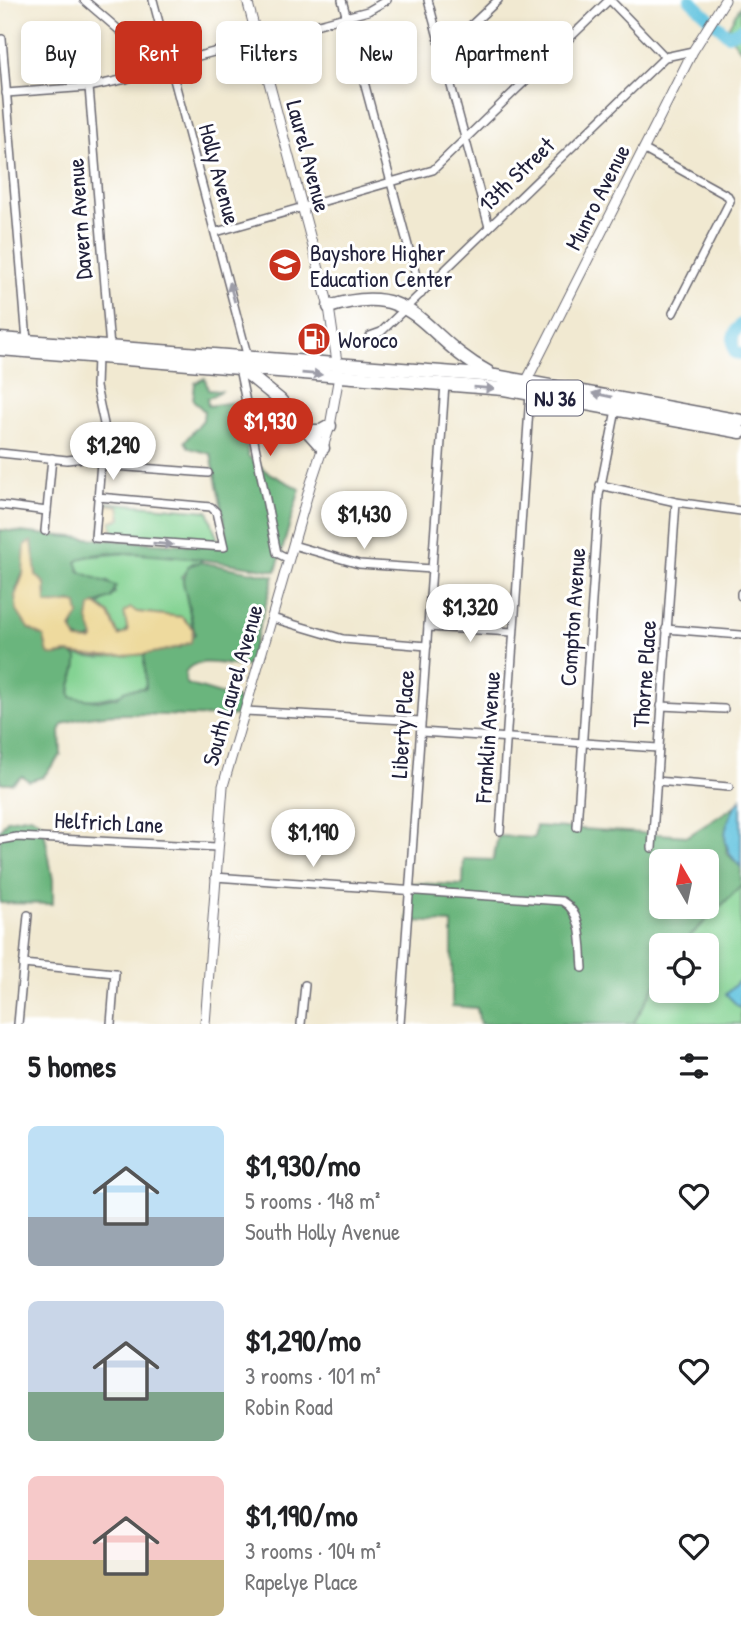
<!DOCTYPE html>
<html lang="en">
<head>
<meta charset="utf-8">
<style>
	:root { --surface:#fff; --page:#f6f6f6; --text:#202124; --muted:#757577; --accent:#c8321e }
	body { margin:0; font-family:"Patrick Hand",sans-serif; background:var(--page); color:var(--text); height:100vh; display:flex; flex-direction:column; font-size:26px; white-space:nowrap }
	* { box-sizing:border-box; margin:0 }
	p { font-size:23px; color:var(--muted) }
	.icon { flex:none; width:38px; height:38px; fill:none; stroke:currentColor; stroke-width:2; stroke-linecap:round; stroke-linejoin:round }
	.map { position:relative; height:1024px; overflow:hidden }
	.sheet { display:flex; flex-direction:column; background:var(--surface); flex:1 }
	.sheet>* { flex:none }
	.banner { position:absolute; left:21px; top:21px; width:700px; height:63px; display:flex; gap:14px }
	.needle { width:46px; rotate:351deg }
	.fabs { position:absolute; left:649px; top:849px; display:grid; gap:14px }
	.fabs a { display:grid; place-items:center; width:70px; height:70px; border-radius:10px; background:var(--surface); box-shadow:0 4px 10px #0003; font-size:35px }
	.price { position:absolute; translate:-50% -60px; padding:0 16px; border-radius:24px; background:#fff; color:#222; font-size:23px; line-height:46px; filter:drop-shadow(0 2px 4px #0008) }
	.price::after { content:''; position:absolute; left:50%; top:42px; width:21px; height:16px; margin-left:-10px; background:inherit; clip-path:polygon(0 0,100% 0,50% 100%) }
	.price.on { background:var(--accent); color:#fff }
	ul { padding:0; list-style:none }
	li { display:flex; align-items:center; gap:21px; height:175px; padding:0 28px }
	li span { display:grid; place-items:center; flex:none; width:196px; height:140px; border-radius:10px; color:#555 }
	li>.icon { margin-inline-start:auto }
	span .icon { width:84px; height:84px; fill:#fffc; stroke-width:1 }
	li b { font-size:30px }
	h2 { display:flex; justify-content:space-between; align-items:center; height:84px; padding:0 28px; font-size:30px }
	.chip { padding:0 24px; border-radius:10px; background:var(--surface); box-shadow:0 4px 10px #0003; font-size:24px; line-height:63px }
	.chip.on { background:var(--accent); color:#fff }
	.map>svg:first-child { display:block }
</style>
</head>
<body>
<div class="map">
<svg width="741" height="1024" viewBox="0 0 741 1024">
	<rect width="100%" height="100%" fill="#fff"/>
	<filter id="ink" filterUnits="userSpaceOnUse"><feTurbulence type="fractalNoise" baseFrequency=".0143" numOctaves="2"/><feDisplacementMap in="SourceGraphic" scale="14" xChannelSelector="R" yChannelSelector="G"/><feConvolveMatrix kernelMatrix="1 2 1 2 8 2 1 2 1" color-interpolation-filters="sRGB"/></filter>
	<filter id="wash" filterUnits="userSpaceOnUse"><feTurbulence type="fractalNoise" baseFrequency=".00686" numOctaves="4" result="noise"/><feDisplacementMap in="SourceGraphic" scale="28" xChannelSelector="R" yChannelSelector="G"/><feGaussianBlur stdDeviation="1.57" result="paint"/><feColorMatrix in="noise" values="0 0 0 0 0 0 0 0 0 0 0 0 0 0 0 0 0 1.4 0 .05"/><feComposite in="paint" operator="in"/></filter>
	<g filter="url(#wash)">
		<rect width="100%" height="100%" fill="#f1e9d1"/>
		<!-- green -->
		<g fill="#84d393" stroke="#537a67" stroke-width="2">
			<path d="M 741,5 L 741,50 L 726,31 Z"/>
			<path d="M 103,502 L 208,511 L 218,541 L 101,535 Z"/>
			<path d="M 127,553 L 202,559 L 200,562 L 192,563 L 182,576 L 193,629 L 182,617 L 137,612 L 124,635 L 116,633 L 109,614 L 99,605 L 115,593 L 108,581 L 99,581 L 80,572 L 76,562 L 82,557 Z"/>
			<path d="M 148,652 L 144,662 L 147,682 L 142,691 C 117,692 98,705 71,697 C 67,682 82,671 74,655 L 97,658 Z"/>
			<path d="M 741,886 L 741,979 L 727,994 L 741,1009 L 741,1024 L 633,1024 L 661,975 L 662,990 L 707,990 L 707,945 L 681,945 Z"/>
		</g>
		<!-- forest -->
		<g fill="#6bb57d" stroke="#466c5c" stroke-width="2" fill-rule="evenodd">
			<path d="M 205,378 L 208,390 L 221,391 L 207,399 L 208,406 L 241,401 L 248,456 L 267,472 L 300,489 L 276,571 C 239,565 103,540 76,562 L 80,572 L 116,586 L 111,598 L 95,604 L 94,638 L 83,641 L 72,635 L 74,622 L 71,602 L 55,606 L 46,603 L 45,584 L 36,575 L 33,549 L 16,590 L 28,628 L 44,637 L 59,655 L 71,653 L 77,658 C 79,673 67,683 71,697 L 98,701 L 117,697 L 126,690 L 146,688 L 144,656 L 148,652 L 181,647 L 195,634 L 183,582 L 188,566 L 200,562 L 274,576 L 248,666 C 231,668 194,653 185,673 L 186,683 L 190,685 L 227,696 L 234,695 L 239,703 L 237,715 C 185,721 109,704 63,724 L 60,731 L 61,755 L 43,777 L 29,781 L 22,776 L 12,783 L 0,783 L 0,530 C 73,538 146,543 219,546 L 227,535 L 211,454 L 189,448 L 185,441 L 203,420 L 204,411 L 193,400 L 195,383 Z"/>
			<path d="M 735,806 L 725,835 L 727,853 L 741,867 L 741,886 L 681,945 L 662,945 L 661,975 L 633,1024 L 480,1024 L 477,1008 L 452,1006 L 452,923 L 408,921 L 410,883 L 463,885 L 464,859 L 493,860 L 498,836 L 534,838 L 536,826 L 688,836 ZM 662,861 L 707,861 L 707,906 L 662,906 Z"/>
			<path d="M 31,816 L 43,824 L 53,880 L 53,904 L 0,903 L 0,830 L 7,820 Z"/>
		</g>
		<!-- sand -->
		<g fill="#eeda9e" stroke="#887e6c" stroke-width="2">
			<path d="M 104,504 L 119,506 L 121,519 L 111,521 L 113,535 L 101,532 Z"/>
			<path d="M 32,541 L 36,575 L 45,584 L 46,603 C 57,607 66,600 77,604 L 79,615 L 71,628 L 77,640 L 91,641 L 94,638 L 88,620 L 90,607 L 95,604 L 109,614 L 119,636 L 128,632 L 124,612 L 131,608 L 137,612 L 182,617 L 193,629 L 191,642 C 159,657 103,659 69,653 C 60,652 56,658 48,654 L 44,637 L 28,628 L 17,611 L 15,596 L 23,575 L 25,545 Z"/>
		</g>
		<!-- water -->
		<g fill="#61c3df" stroke="#42728d" stroke-width="2">
			<path d="M 741,798 L 741,867 C 717,844 723,824 741,798 Z"/>
			<path d="M 741,979 L 741,1009 L 726,994 Z"/>
		</g>
		<g fill="none" stroke-linecap="round" stroke-linejoin="round">
			<!-- river -->
			<g stroke="#61c3df" stroke-width="12">
				<path d="M 690,0 L 728,35 L 741,29"/>
				<path d="M 741,324 C 732,333 731,341 735,353 L 741,354"/>
			</g>
		</g>
	</g>
	<g filter="url(#ink)">
		<g fill="none" stroke-linecap="round" stroke-linejoin="round">
			<defs>
				<g id="minor">
					<path d="M 84,0 L 161,66"/>
					<path d="M 153,0 L 248,358"/>
					<path d="M 342,0 L 421,294"/>
					<path d="M 428,0 L 489,227"/>
					<path d="M 610,0 L 665,57"/>
					<path d="M 2,39 L 27,341"/>
					<path d="M 443,52 L 498,0"/>
					<path d="M 89,87 L 110,348"/>
					<path d="M 6,93 L 89,87 L 126,79 L 161,66 L 368,11 L 387,0"/>
					<path d="M 643,149 L 728,196 L 730,201 L 673,313"/>
					<path d="M 216,232 L 433,170 L 609,0"/>
					<path d="M 370,336 L 381,332 L 665,57 L 693,51"/>
					<path d="M 97,356 L 96,387 L 104,424 L 95,538 L 224,547 L 216,512 L 211,507 L 98,497"/>
					<path d="M 239,368 L 277,553 L 289,559"/>
					<path d="M 0,453 L 67,460 L 101,456"/>
					<path d="M 101,465 L 208,473"/>
					<path d="M 600,485 L 676,502 L 741,511"/>
					<path d="M 0,505 L 47,511"/>
					<path d="M 45,531 L 52,458"/>
					<path d="M 293,545 L 359,564 L 432,569"/>
					<path d="M 741,596 L 741,593"/>
					<path d="M 272,618 L 343,639 L 427,646"/>
					<path d="M 428,627 L 513,632"/>
					<path d="M 666,629 L 741,635"/>
					<path d="M 661,706 L 724,709"/>
					<path d="M 245,711 L 421,721"/>
					<path d="M 421,732 L 658,748"/>
					<path d="M 656,781 L 729,787"/>
					<path d="M 577,827 L 599,495 L 616,410"/>
					<path d="M 500,831 L 530,394"/>
					<path d="M 0,840 L 17,837 L 217,847"/>
					<path d="M 652,848 L 676,502"/>
					<path d="M 215,877 L 562,901 C 584,913 581,947 583,968"/>
					<path d="M 23,964 L 115,973 L 111,1024"/>
					<path d="M 18,1024 L 28,915"/>
					<path d="M 301,1024 L 305,985"/>
					<path d="M 400,1024 L 445,384"/>
				</g>
				<g id="tertiary">
					<path d="M 527,380 L 693,51 L 725,0"/>
					<path d="M 205,1024 L 223,786 L 311,483 L 330,426 L 339,376 L 329,307 L 247,0"/>
				</g>
				<g id="trunk">
					<path d="M 329,307 C 417,279 422,338 488,372"/>
					<path d="M 0,339 L 495,376 L 741,421"/>
					<path d="M 0,349 L 504,389 L 741,432"/>
					<path d="M 243,370 L 280,400 L 323,448"/>
					<path d="M 310,431 L 321,431 L 330,426"/>
				</g>
			</defs>
			<!-- minor casing -->
			<use href="#minor" stroke="#6a6870" stroke-width="10"/>
			<!-- tertiary casing -->
			<use href="#tertiary" stroke="#6a6870" stroke-width="11"/>
			<!-- trunk casing -->
			<use href="#trunk" stroke="#6a6870" stroke-width="15"/>
			<!-- minor -->
			<use href="#minor" stroke="#fff" stroke-width="7"/>
			<!-- tertiary -->
			<use href="#tertiary" stroke="#fff" stroke-width="9"/>
			<!-- trunk -->
			<use href="#trunk" stroke="#fff" stroke-width="12"/>
		</g>
		<!-- one-way arrows -->
		<defs><path id="oneway-solid" d="M-6-.8H1V-3.2L6.5 0L1 3.2V.8H-6Z" transform="scale(1.75)"/></defs>
		<g fill="#9c9ca7">
			<use href="#oneway-solid" transform="translate(232 292) rotate(-105)"/>
			<use href="#oneway-solid" transform="translate(312 374) rotate(5)"/>
			<use href="#oneway-solid" transform="translate(484 388) rotate(5)"/>
			<use href="#oneway-solid" transform="translate(602 395) rotate(-168)"/>
			<use href="#oneway-solid" transform="translate(163 544) rotate(5)"/>
		</g>
	</g>
	<!-- icons -->
	<defs>
		<symbol id="school-disc" viewBox="-11 -11 22 22"><circle r="9.5" fill="#c8321e" stroke="#fff"/><path d="M0-5L7-2L0 1L-7-2ZM-4 1L0 2.5L4 1V4Q0 6-4 4Z" fill="#fff"/></symbol>
		<symbol id="fuel-disc" viewBox="-11 -11 22 22"><circle r="9.5" fill="#c8321e" stroke="#fff"/><path d="M-5.5-6h7V0h2V4h1.3V-2.5L3-4.5l.8-.8L6-3V5H2.5V1h-1V6h-7ZM-4.2-4.7v3.2H.2V-4.7Z" fill="#fff"/></symbol>
	</defs>
	<g fill-rule="evenodd">
		<use href="#school-disc" x="266" y="246" width="38" height="38"/>
		<use href="#fuel-disc" x="295" y="320" width="38" height="38"/>
	</g>
	<g text-anchor="middle" dominant-baseline="central" stroke-width="6" stroke-linejoin="round" paint-order="stroke">
		<!-- shield labels -->
		<rect fill="#fff" stroke="#646476" stroke-width="2" x="527" y="380.5" width="56" height="35" rx="5"/>
		<g font-size="21" font-weight="bold" fill="#22223b">
			<text x="555" y="398">NJ 36</text>
		</g>
		<!-- street labels -->
		<g font-size="23" fill="#22223b" stroke="#fff">
			<text transform="translate(309 156) rotate(75)">Laurel Avenue</text>
			<text transform="translate(220 174) rotate(75)">Holly Avenue</text>
			<text transform="translate(516 174) rotate(-44)">13th Street</text>
			<text transform="translate(597 197) rotate(-63)">Munro Avenue</text>
			<text transform="translate(79 219) rotate(-94)">Davern Avenue</text>
			<text transform="translate(572 617) rotate(-86)">Compton Avenue</text>
			<text transform="translate(644 674) rotate(-86)">Thorne Place</text>
			<text transform="translate(232 685) rotate(-74)">South Laurel Avenue</text>
			<text transform="translate(402 724) rotate(-86)">Liberty Place</text>
			<text transform="translate(487 737) rotate(-86)">Franklin Avenue</text>
			<text transform="translate(109 822) rotate(3)">Helfrich Lane</text>
		</g>
		<!-- poi labels -->
		<g font-size="23" fill="#22223b" stroke="#fff" text-anchor="start">
			<text x="310" y="252">Bayshore Higher<tspan x="310" dy="26">Education Center</tspan></text>
			<text x="338" y="339">Woroco</text>
		</g>
	</g>
</svg>
<div class="fabs">
<a><svg class="needle" viewBox="-14 -14 28 28"><path d="M0-13l5 13h-10z" fill="#e53935"/><path d="M0 13l5-13h-10z" fill="#757577"/></svg></a>
<a><svg class="icon" aria-label="locate" viewBox="0 0 24 24"><circle cx="12" cy="12" r="6"/><path d="M12 2v4M12 18v4M2 12h4M18 12h4"/></svg></a>
</div>
<b class="price on" style="left:270px;top:458px">$1,930</b>
<b class="price" style="left:113px;top:482px">$1,290</b>
<b class="price" style="left:364px;top:551px">$1,430</b>
<b class="price" style="left:470px;top:644px">$1,320</b>
<b class="price" style="left:313px;top:869px">$1,190</b>
<div class="banner">
<a class="chip">Buy</a>
<a class="chip on">Rent</a>
<a class="chip">Filters</a>
<a class="chip">New</a>
<a class="chip">Apartment</a>
</div>
</div>
<section class="sheet">
<h2>5 homes<svg class="icon" aria-label="filters" viewBox="0 0 24 24"><path d="M4 7h16M4 17h16"/><circle cx="9" cy="7" r="2"/><circle cx="15" cy="17" r="2"/></svg></h2>
<ul>
<li><span style="background:linear-gradient(#bfe0f5 65%,#9aa5b1 0)"><svg class="icon" aria-label="home" viewBox="0 0 24 24"><path d="M3 11l9-7 9 7M6 9v11h12V9"/></svg></span><div><b>$1,930/mo</b><p>5 rooms · 148 m²</p><p>South Holly Avenue</p></div><svg class="icon" aria-label="heart" viewBox="0 0 24 24"><path d="M12 20l-8-8c-3-5 5-10 8-4 3-6 11-1 8 4z"/></svg></li>
<li><span style="background:linear-gradient(#c9d6e8 65%,#7fa58c 0)"><svg class="icon" aria-label="home" viewBox="0 0 24 24"><path d="M3 11l9-7 9 7M6 9v11h12V9"/></svg></span><div><b>$1,290/mo</b><p>3 rooms · 101 m²</p><p>Robin Road</p></div><svg class="icon" aria-label="heart" viewBox="0 0 24 24"><path d="M12 20l-8-8c-3-5 5-10 8-4 3-6 11-1 8 4z"/></svg></li>
<li><span style="background:linear-gradient(#f6c9c9 60%,#c2b280 0)"><svg class="icon" aria-label="home" viewBox="0 0 24 24"><path d="M3 11l9-7 9 7M6 9v11h12V9"/></svg></span><div><b>$1,190/mo</b><p>3 rooms · 104 m²</p><p>Rapelye Place</p></div><svg class="icon" aria-label="heart" viewBox="0 0 24 24"><path d="M12 20l-8-8c-3-5 5-10 8-4 3-6 11-1 8 4z"/></svg></li>
</ul>
</section>
</body>
</html>
